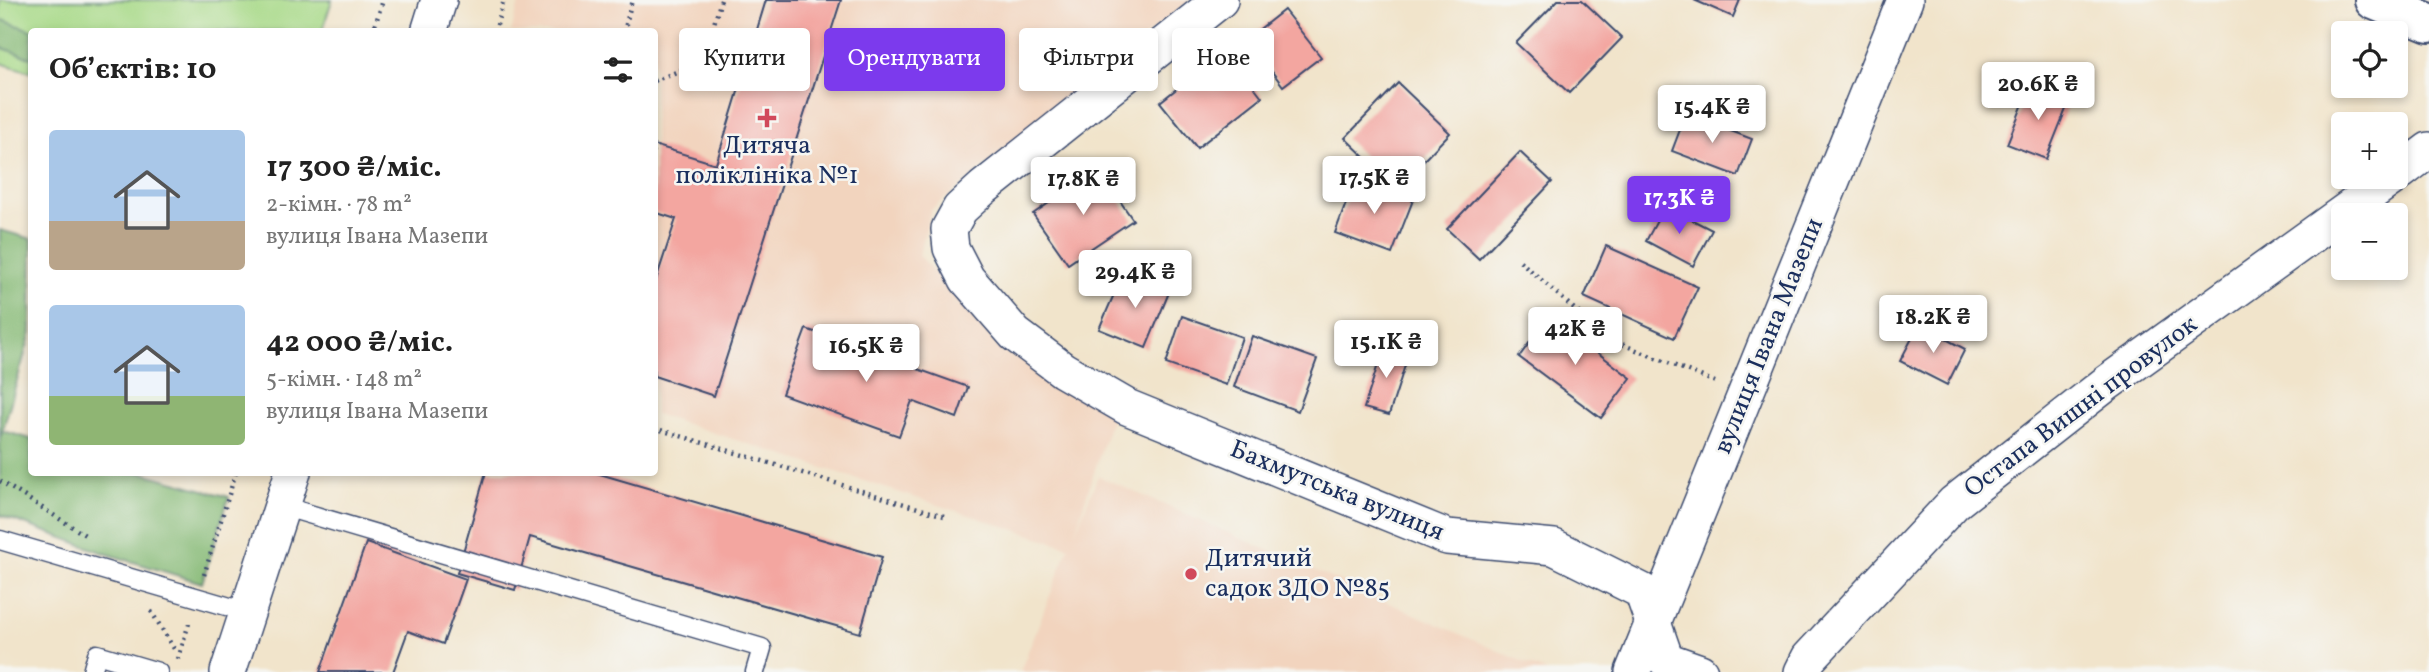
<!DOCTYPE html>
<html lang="uk">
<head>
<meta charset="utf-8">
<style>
	:root { --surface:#fff; --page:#f6f6f6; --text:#222; --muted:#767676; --accent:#7c3aed }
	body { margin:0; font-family:Vollkorn,serif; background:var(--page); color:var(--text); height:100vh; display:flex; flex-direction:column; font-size:26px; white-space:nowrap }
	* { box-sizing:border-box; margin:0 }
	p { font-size:23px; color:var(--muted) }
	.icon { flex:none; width:38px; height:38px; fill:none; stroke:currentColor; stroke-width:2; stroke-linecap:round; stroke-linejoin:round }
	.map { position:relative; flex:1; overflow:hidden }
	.side { position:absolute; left:28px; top:28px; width:630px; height:448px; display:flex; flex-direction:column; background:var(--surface); border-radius:7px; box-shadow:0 4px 10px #0003 }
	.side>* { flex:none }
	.hud { position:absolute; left:679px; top:28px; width:665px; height:63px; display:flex; gap:14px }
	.controls { position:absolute; left:2331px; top:21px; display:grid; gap:14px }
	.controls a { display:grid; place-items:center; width:77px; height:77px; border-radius:7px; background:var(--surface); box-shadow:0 4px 10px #0003; font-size:35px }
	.price { position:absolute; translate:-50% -60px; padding:0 16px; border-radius:7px; background:#fff; color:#222; font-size:23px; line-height:46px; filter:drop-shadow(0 2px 4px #0008) }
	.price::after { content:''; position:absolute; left:50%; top:42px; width:21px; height:16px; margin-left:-10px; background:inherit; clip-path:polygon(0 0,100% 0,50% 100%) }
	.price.current { background:var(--accent); color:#fff }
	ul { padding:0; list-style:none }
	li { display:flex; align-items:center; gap:21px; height:175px; padding:0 21px }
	li span { display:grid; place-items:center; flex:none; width:196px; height:140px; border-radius:7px; color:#555 }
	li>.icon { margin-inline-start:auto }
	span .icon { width:84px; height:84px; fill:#fffc; stroke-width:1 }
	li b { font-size:30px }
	h2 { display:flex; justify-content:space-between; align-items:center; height:84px; padding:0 21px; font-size:30px }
	.tag { padding:0 24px; border-radius:7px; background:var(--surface); box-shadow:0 4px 10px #0003; font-size:24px; line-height:63px }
	.tag.current { background:var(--accent); color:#fff }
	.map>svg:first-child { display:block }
</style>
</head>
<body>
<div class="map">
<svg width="2429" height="672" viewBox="0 0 2429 672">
	<rect width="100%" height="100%" fill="#f6f6f2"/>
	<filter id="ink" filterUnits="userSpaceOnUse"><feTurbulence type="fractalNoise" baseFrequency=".0143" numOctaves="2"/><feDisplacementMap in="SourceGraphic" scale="14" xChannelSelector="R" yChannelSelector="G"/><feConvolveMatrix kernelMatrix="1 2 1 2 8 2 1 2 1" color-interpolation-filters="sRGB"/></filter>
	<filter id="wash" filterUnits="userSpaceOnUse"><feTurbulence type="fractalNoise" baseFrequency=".00686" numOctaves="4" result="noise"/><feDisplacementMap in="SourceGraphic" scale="28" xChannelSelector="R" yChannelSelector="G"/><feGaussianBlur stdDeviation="1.57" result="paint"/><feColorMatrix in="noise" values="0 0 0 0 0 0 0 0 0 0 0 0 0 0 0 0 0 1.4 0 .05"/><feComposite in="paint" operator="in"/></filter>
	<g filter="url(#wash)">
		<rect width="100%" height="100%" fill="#f1e4cb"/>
		<!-- built -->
		<path fill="#f2d4be" d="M 520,0 L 1190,0 L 931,210 L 919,255 L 998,344 L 1113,413 L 1074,535 L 1098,476 L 1547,672 L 1020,672 L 1069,547 L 655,414 L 654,32 L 511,32 Z"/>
		<!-- green -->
		<path fill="#a7d987" stroke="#618472" stroke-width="2" d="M 0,0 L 332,0 L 322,31 L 32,32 L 31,72 L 0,63 Z"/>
		<!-- forest -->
		<g fill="#85b974" stroke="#507469" stroke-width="2">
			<path d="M 0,19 L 33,31 L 31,58 L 0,47 Z"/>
			<path d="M 0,230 L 32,239 L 31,333 L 1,436 L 3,431 L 31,439 L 32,472 L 143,473 L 229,497 L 202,583 L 104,553 L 0,515 Z"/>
		</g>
		<g id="blocks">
			<!-- building -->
			<g fill="#f3a6a0">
				<path d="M 766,0 L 841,0 L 714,396 L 654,376 L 654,286 L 676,219 L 654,212 L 654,145 L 716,164 Z"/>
				<path d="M 1558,0 L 1582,0 L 1622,38 L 1569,93 L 1516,43 Z"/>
				<path d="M 1694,0 L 1740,0 L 1733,17 Z"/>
				<path d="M 1284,10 L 1321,57 L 1283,86 L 1247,39 Z"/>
				<path d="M 1226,50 L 1262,97 L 1197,148 L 1160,102 Z"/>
				<path d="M 1398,83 L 1450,133 L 1397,188 L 1345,138 Z"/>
				<path d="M 2031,84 L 2070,99 L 2046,159 L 2007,144 Z"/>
				<path d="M 1686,114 L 1752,139 L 1738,176 L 1672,151 Z"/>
				<path d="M 1520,152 L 1552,182 L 1479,259 L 1447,229 Z"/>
				<path d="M 1098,169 L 1133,220 L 1068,264 L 1033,214 Z"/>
				<path d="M 1355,179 L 1413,200 L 1392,254 L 1335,233 Z"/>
				<path d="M 1665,206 L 1712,230 L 1693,266 L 1646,241 Z"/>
				<path d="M 1606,246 L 1698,287 L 1674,338 L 1584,297 Z"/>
				<path d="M 1124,271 L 1170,290 L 1146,348 L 1099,329 Z"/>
				<path d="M 1182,316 L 1242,337 L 1226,385 L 1166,364 Z"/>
				<path d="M 1549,316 L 1631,378 L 1601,418 L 1519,357 Z"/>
				<path d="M 1919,325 L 1965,349 L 1947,385 L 1900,361 Z"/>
				<path d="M 806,329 L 968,387 L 957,418 L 912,401 L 899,436 L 782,394 Z"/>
				<path d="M 1252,336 L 1317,359 L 1298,411 L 1234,387 Z"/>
				<path d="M 1384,346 L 1409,353 L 1389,415 L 1364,408 Z"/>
				<path d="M 486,472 L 593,472 L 882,557 L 860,633 L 530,537 L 515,590 L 457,573 Z"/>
				<path d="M 366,543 L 466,579 L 443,644 L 408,631 L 393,672 L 320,672 Z"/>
			</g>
		</g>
	</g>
	<g filter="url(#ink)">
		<use href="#blocks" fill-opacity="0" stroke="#3b4a6e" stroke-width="2"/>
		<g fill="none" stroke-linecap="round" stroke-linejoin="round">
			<defs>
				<g id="lane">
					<path d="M 282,506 L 762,648 L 755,672"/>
					<path d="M 0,540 L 247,612"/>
					<path d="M 92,672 L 97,654 L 158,672"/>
				</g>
				<g id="street">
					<path d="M 1220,0 L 983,188 L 960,209 L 949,229 L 951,248 L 967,279 L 1015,334 L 1063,370 L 1127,407 L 1447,537 L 1554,547 L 1642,591 L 1666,660 L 1700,672"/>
					<path d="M 429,32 L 439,0"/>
					<path d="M 2396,175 L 2429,150"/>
					<path d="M 228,672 L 293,472"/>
					<path d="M 1633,672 L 1905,0"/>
					<path d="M 1802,672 L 1809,658 L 1954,503 L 2107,383 L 2393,177"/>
				</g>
				<path id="secondary" d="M 2374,0 L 2429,23"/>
			</defs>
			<!-- lane casing -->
			<use href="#lane" stroke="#3b4a6e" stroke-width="21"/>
			<!-- street casing -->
			<use href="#street" stroke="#3b4a6e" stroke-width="38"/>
			<!-- secondary casing -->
			<use href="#secondary" stroke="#3b4a6e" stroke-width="42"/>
			<!-- path -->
			<g stroke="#3b4a6e" stroke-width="4.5" stroke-dasharray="2 5" stroke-linecap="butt">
				<path d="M 721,0 L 703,61 L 744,73"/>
				<path d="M 373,32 L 383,0"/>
				<path d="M 495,32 L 504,0"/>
				<path d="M 624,32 L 632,0"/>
				<path d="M 654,81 L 703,61"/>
				<path d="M 1520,261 L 1607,338 L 1715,382"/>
				<path d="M 654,428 L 944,516"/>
				<path d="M 0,481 L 85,535"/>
				<path d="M 204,575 L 236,472"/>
				<path d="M 151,611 L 176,652"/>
				<path d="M 178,659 L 190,620"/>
			</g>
			<!-- lane -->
			<use href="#lane" stroke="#fff" stroke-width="18"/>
			<!-- street -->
			<use href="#street" stroke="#fff" stroke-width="35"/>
			<!-- secondary -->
			<use href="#secondary" stroke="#fff" stroke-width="38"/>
		</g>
	</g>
	<!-- markers -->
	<g fill="#d1495b" stroke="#f6f6f2" stroke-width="2.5">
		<path d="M763.5 107.5h7v7h7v7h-7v7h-7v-7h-7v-7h7z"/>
		<circle cx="1191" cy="574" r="7"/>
	</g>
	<g text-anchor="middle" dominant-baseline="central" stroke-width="5" stroke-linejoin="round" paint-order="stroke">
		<!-- poi labels -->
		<g font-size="26" fill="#1b2f5e" stroke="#f6f6f2">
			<text x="767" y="146">Дитяча<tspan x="767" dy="30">поліклініка №1</tspan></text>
			<text x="1205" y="559" text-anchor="start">Дитячий<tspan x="1205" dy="30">садок ЗДО №85</tspan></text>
		</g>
		<!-- street labels -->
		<g font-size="26" fill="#1b2f5e" stroke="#f6f6f2">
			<text transform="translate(1769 336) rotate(-68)">вулиця Івана Мазепи</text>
			<text transform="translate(2081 407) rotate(-37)">Остапа Вишні провулок</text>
			<text transform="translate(1337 491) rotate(22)">Бахмутська вулиця</text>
		</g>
	</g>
</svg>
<div class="controls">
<a><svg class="icon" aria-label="locate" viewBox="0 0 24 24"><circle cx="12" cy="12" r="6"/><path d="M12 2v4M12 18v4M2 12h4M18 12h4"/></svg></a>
<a>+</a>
<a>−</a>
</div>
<b class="price" style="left:2038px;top:122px">20.6K ₴</b>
<b class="price" style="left:1712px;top:145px">15.4K ₴</b>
<b class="price" style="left:1374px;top:216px">17.5K ₴</b>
<b class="price" style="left:1083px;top:217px">17.8K ₴</b>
<b class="price current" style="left:1679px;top:236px">17.3K ₴</b>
<b class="price" style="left:1135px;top:310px">29.4K ₴</b>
<b class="price" style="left:1933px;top:355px">18.2K ₴</b>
<b class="price" style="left:1575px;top:367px">42K ₴</b>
<b class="price" style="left:1386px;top:380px">15.1K ₴</b>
<b class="price" style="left:866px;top:384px">16.5K ₴</b>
<div class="hud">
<a class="tag">Купити</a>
<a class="tag current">Орендувати</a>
<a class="tag">Фільтри</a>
<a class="tag">Нове</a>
</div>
<section class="side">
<h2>Об’єктів: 10<svg class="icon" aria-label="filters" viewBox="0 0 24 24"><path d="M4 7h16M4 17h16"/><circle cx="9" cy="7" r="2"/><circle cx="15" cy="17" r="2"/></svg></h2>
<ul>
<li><span style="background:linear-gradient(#a9c7e8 65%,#b9a48a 0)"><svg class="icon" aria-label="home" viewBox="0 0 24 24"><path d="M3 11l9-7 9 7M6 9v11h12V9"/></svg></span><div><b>17 300 ₴/міс.</b><p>2-кімн. · 78 m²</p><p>вулиця Івана Мазепи</p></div></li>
<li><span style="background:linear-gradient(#a9c7e8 65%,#8fb573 0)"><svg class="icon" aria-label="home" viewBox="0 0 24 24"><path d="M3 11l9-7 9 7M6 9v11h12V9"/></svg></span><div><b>42 000 ₴/міс.</b><p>5-кімн. · 148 m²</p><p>вулиця Івана Мазепи</p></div></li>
</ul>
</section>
</div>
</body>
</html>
